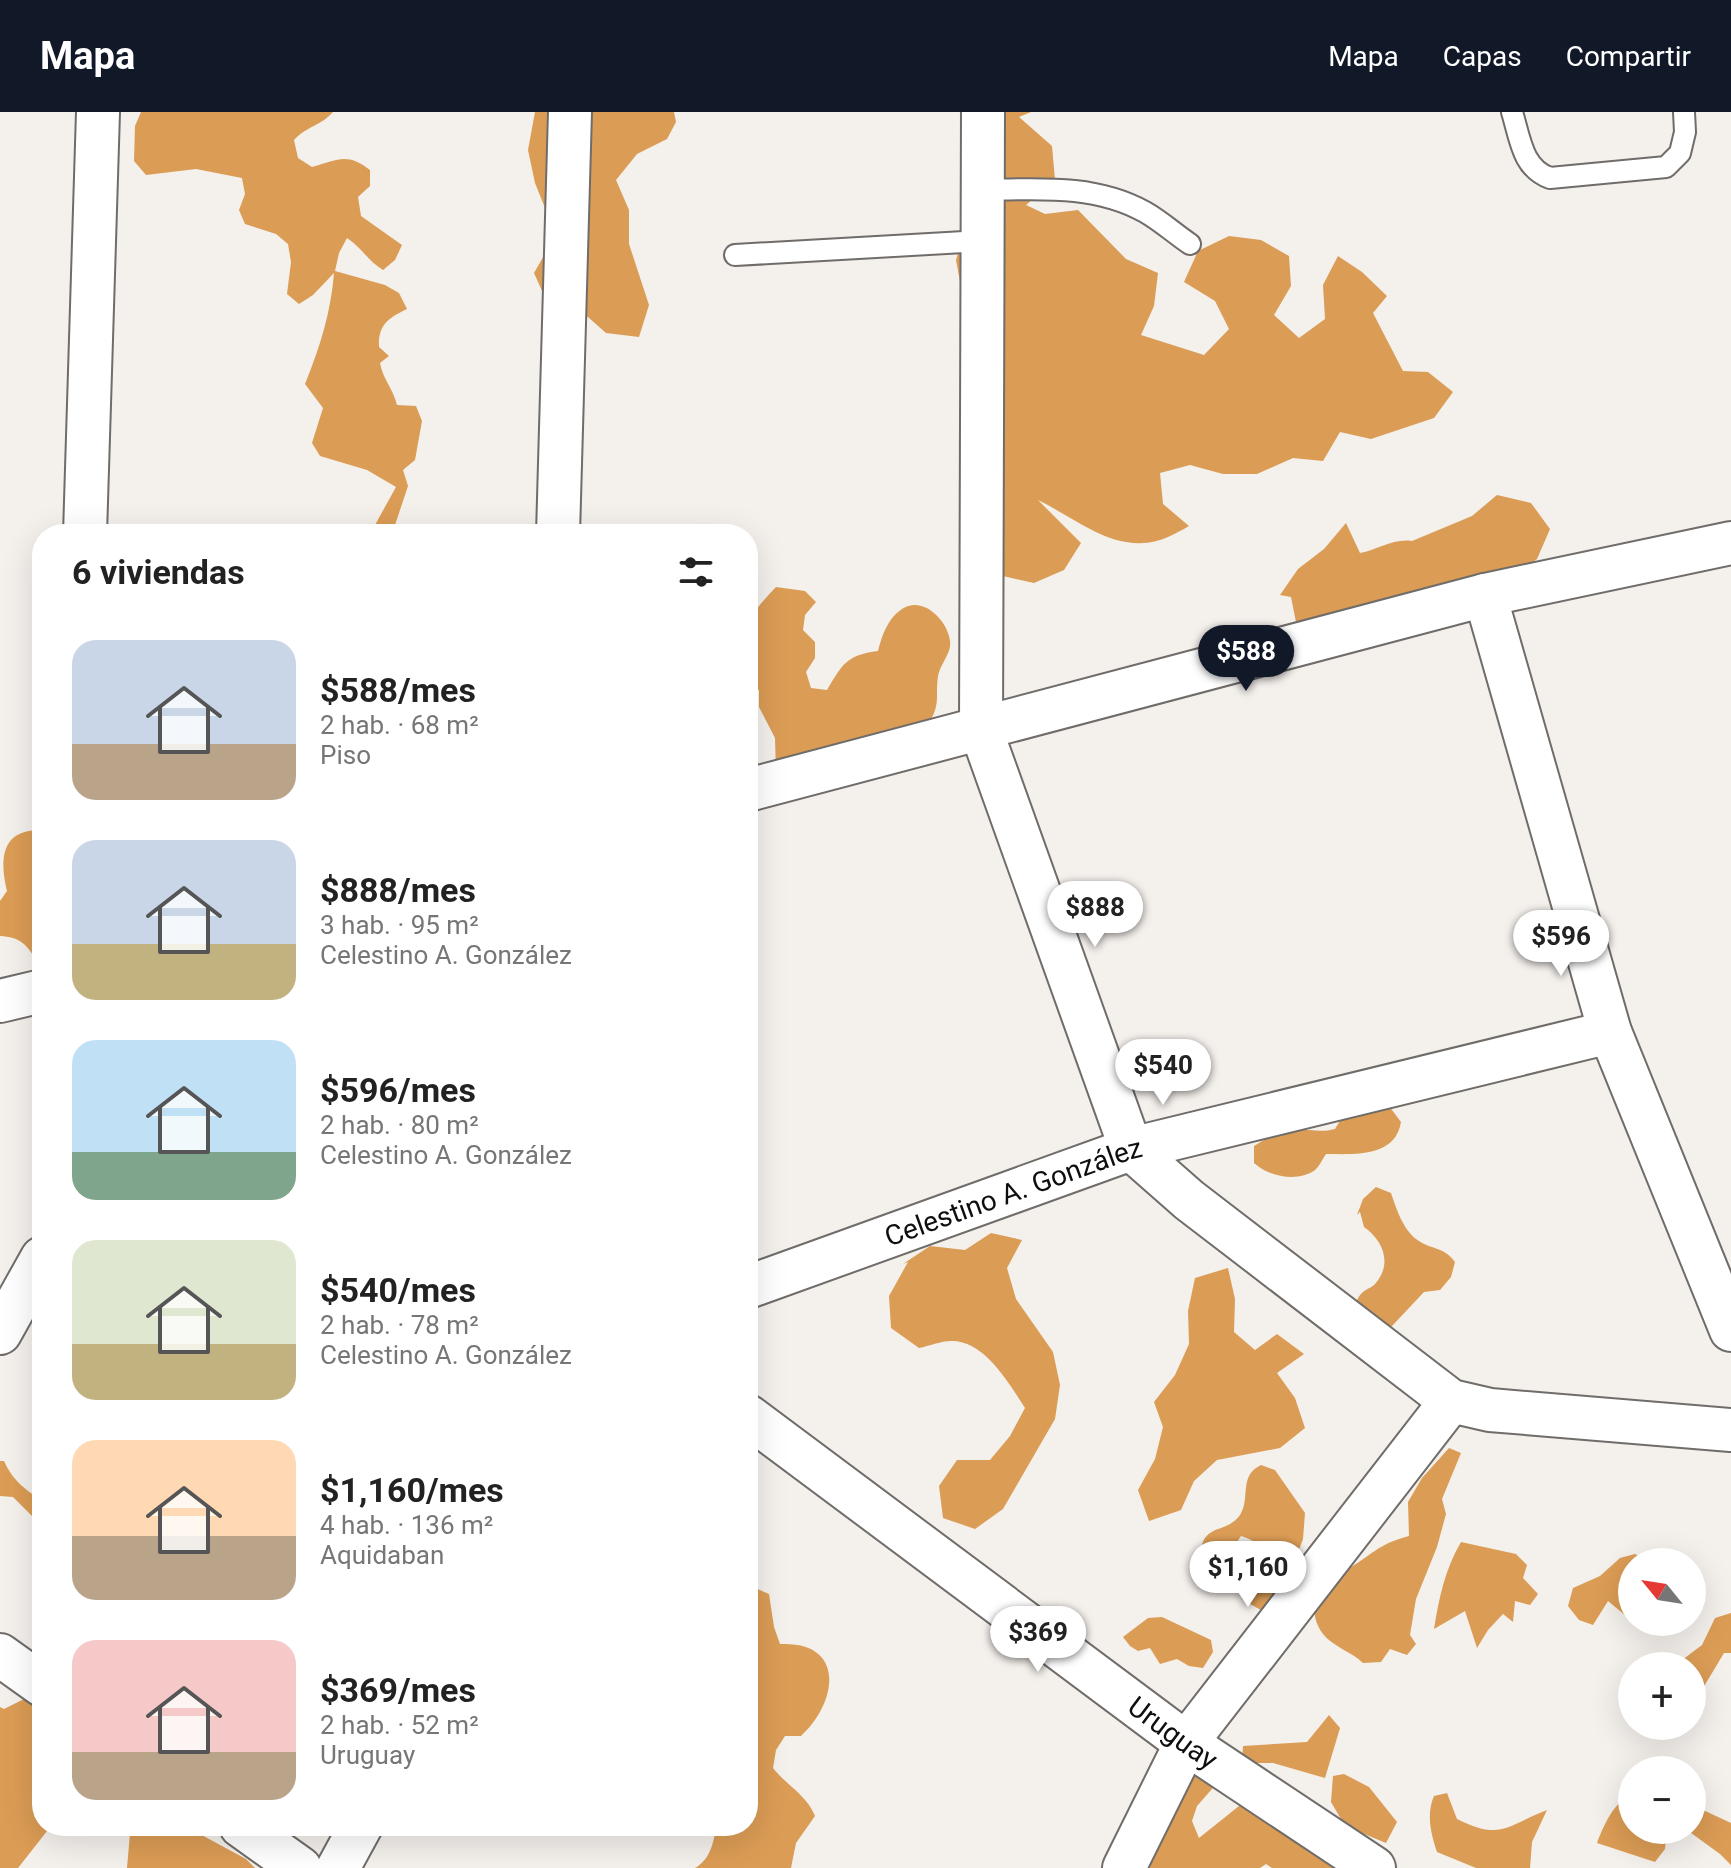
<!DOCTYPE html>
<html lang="es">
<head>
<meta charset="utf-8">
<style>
	:root { --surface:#fff; --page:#f2f2f2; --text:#222; --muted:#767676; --accent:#111827 }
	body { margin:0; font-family:Roboto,sans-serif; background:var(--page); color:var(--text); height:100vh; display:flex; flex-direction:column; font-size:30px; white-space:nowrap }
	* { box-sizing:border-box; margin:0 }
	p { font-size:26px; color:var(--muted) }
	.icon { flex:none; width:44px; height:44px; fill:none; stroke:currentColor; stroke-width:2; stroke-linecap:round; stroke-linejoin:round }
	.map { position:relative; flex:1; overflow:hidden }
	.details { position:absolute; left:32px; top:412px; width:726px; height:1312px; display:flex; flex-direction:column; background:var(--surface); border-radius:32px; box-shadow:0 8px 32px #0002 }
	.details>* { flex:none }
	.needle { width:52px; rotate:300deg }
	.controls { position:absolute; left:1618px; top:1436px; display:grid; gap:16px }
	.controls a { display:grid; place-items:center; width:88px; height:88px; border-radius:50%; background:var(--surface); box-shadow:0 8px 32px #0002; font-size:40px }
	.price { position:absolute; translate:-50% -68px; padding:0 18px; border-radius:28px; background:#fff; color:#222; font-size:26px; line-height:52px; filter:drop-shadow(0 2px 4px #0008) }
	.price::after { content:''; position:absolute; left:50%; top:48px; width:24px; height:18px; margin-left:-12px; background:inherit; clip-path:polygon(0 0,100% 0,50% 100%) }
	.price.current { background:var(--accent); color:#fff }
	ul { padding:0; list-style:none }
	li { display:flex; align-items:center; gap:24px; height:200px; padding:0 40px }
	li span { display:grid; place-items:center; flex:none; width:224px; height:160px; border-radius:24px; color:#555 }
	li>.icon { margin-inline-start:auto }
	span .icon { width:96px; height:96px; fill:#fffc; stroke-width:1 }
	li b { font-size:34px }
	h2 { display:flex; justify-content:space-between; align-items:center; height:96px; padding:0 40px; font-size:34px }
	header { display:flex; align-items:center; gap:48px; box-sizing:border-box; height:112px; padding:0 40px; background:var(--accent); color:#fff }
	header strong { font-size:38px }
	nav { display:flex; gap:44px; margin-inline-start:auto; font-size:28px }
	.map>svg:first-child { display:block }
</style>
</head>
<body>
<header>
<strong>Mapa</strong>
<nav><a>Mapa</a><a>Capas</a><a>Compartir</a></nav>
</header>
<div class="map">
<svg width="1731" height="1756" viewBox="0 0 1731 1756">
	<rect width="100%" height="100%" fill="#f4f0ec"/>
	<!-- forest -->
	<g fill="#db9c55">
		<path d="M 141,0 L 333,0 C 322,13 307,14 294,28 L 298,46 L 312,55 C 338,48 347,40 370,58 L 370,74 L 358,85 L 361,104 L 402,133 L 395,148 L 383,158 C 368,149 362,136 347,126 L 339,141 L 335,159 L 385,173 L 399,181 L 407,197 C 388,206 378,213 379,235 L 389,244 L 380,251 C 383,268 393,276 397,293 L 416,294 L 422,309 L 415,348 L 403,358 L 408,374 L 392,422 L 370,422 L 396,375 L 367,358 L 320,344 L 312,331 L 323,296 L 305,272 C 320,235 331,200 334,161 L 313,183 L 299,192 L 287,182 L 291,150 L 288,132 L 276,122 L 245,112 L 239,98 L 245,82 L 242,66 L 196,57 L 146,63 L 134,49 L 135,14 Z"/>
		<path d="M 535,0 L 674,0 L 676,10 L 667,27 L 637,42 L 616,68 L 629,98 L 629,132 L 649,193 L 639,225 L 606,221 L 580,198 L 547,190 L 534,161 L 550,133 L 547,101 L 535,71 L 528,38 Z"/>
		<path d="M 997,0 L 1031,0 L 1019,5 L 1052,34 L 1055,68 L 1026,93 L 1045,102 L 1078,98 L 1126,147 L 1158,161 L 1154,194 L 1141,223 L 1204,243 L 1229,217 L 1215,189 L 1184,170 L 1198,139 L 1229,124 L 1261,128 L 1289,144 L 1291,174 L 1274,203 L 1299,226 L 1325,207 L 1323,173 L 1338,144 L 1362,160 L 1387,184 L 1373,201 L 1403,259 L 1428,260 L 1453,280 L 1434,306 L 1371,327 L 1340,320 L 1323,349 L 1293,346 L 1257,362 L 1223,362 L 1190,353 L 1160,361 L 1163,392 L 1189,414 C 1180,419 1170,425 1160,428 C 1115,442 1077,407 1038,388 L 1081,431 L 1064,458 L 1034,471 L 1003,464 L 987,436 L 962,180 L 956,148 L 966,115 L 983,84 L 1014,88 L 989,75 Z"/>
		<path d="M 1497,383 L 1531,391 L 1550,417 L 1537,447 L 1510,468 L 1297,515 L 1291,485 L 1280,483 L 1298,457 L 1324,437 L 1346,411 L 1360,441 C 1377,438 1394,426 1412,429 L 1472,404 Z"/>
		<path d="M 776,475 L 805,479 L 816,490 L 805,503 L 803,518 L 815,530 L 815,546 L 806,560 L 811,576 L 827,578 C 842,553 846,543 878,539 C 882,523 888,506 902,497 C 923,483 948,509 950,529 C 952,541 940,552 938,564 C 935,585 941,591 929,611 L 776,661 L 775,626 L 759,595 L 759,578 L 748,575 C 748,563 745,518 748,510 C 751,502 770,481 776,475 Z"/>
		<path d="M 38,718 L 42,722 L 42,848 L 37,850 C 27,832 20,825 0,824 L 0,789 L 7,779 C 0,749 0,719 38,718 Z"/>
		<path d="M 1389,994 L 1401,1010 C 1395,1046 1354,1042 1326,1042 C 1323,1046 1319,1055 1315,1058 C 1297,1071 1268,1064 1254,1051 L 1254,1034 C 1266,1027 1282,1016 1296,1017 C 1310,1017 1320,1021 1335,1017 L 1341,1007 Z"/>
		<path d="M 1376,1075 L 1391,1081 C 1396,1096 1403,1117 1416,1127 C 1432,1139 1442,1133 1455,1150 L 1451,1165 L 1440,1178 L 1424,1180 L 1392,1214 L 1377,1218 L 1353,1196 C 1356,1191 1358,1184 1363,1180 C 1365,1178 1374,1174 1375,1172 C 1393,1152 1383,1128 1364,1115 L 1360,1100 L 1357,1103 L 1363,1087 Z"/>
		<path d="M 991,1121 L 1022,1128 L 1007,1156 L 1016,1187 L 1053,1240 L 1060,1273 L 1055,1307 L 1003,1397 L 975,1417 L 943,1406 L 939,1374 L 957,1348 L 990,1348 L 1010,1324 L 1025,1296 C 1009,1271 984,1228 951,1229 C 941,1229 929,1234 919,1236 L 891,1216 L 889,1184 L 908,1150 L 903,1152 L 930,1134 L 965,1138 Z"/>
		<path d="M 1228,1156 L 1235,1187 L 1234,1220 L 1255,1238 L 1277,1222 L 1304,1242 L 1277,1261 L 1295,1286 L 1305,1316 L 1280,1336 L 1217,1348 L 1194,1369 L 1181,1398 L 1149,1409 L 1138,1378 L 1155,1347 L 1163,1315 L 1154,1290 L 1175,1263 L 1189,1232 L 1188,1199 L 1195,1166 Z"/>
		<path d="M 1449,1336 L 1461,1341 L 1442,1387 L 1446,1402 L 1437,1435 L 1416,1487 L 1410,1523 L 1416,1532 L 1407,1543 L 1390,1537 L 1381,1550 L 1363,1551 C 1352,1540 1332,1534 1323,1522 C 1298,1487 1334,1466 1359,1450 C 1379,1436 1384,1431 1409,1424 L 1408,1390 L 1422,1366 Z"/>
		<path d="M 0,1349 L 4,1349 C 13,1369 25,1377 42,1389 L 42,1410 L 36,1408 L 13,1385 L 0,1384 Z"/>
		<path d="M 1261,1353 L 1275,1358 L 1305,1401 L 1303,1427 L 1294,1451 L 1281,1483 L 1264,1500 L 1242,1487 C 1250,1473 1262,1466 1270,1452 C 1265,1436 1257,1429 1241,1424 L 1214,1464 C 1206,1460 1201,1454 1201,1445 C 1200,1410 1226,1423 1240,1403 C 1251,1386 1238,1364 1261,1353 Z"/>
		<path d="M 1461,1430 L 1516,1442 L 1527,1453 L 1523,1466 L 1538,1482 L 1530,1493 L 1515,1489 L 1513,1510 L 1503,1502 L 1488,1518 L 1477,1536 L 1465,1499 L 1434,1517 C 1439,1486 1445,1457 1461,1430 Z"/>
		<path d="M 1635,1442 L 1649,1450 L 1632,1450 L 1632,1509 L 1608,1489 L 1593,1513 L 1579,1508 L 1568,1494 L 1573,1476 L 1600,1464 L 1620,1446 Z"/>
		<path d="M 748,1473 L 769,1482 L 774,1515 L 780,1532 C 846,1529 838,1590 801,1624 L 785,1624 L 776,1638 L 773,1656 C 787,1674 806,1682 815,1704 L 796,1731 L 791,1756 L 695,1756 C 710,1748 714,1730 716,1714 L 748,1714 Z"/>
		<path d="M 1731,1501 L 1731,1541 L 1724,1541 L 1700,1581 L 1692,1580 L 1692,1554 L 1674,1554 L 1702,1533 L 1715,1506 Z"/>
		<path d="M 1162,1505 L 1211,1528 L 1213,1540 L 1203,1556 L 1189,1554 L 1177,1547 L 1160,1552 L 1150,1536 L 1138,1539 L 1130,1534 L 1123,1525 L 1148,1506 Z"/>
		<path d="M 32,1583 L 42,1589 L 42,1714 L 51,1714 L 18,1756 L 0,1756 L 0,1595 L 4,1597 Z"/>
		<path d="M 1329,1603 L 1340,1616 L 1325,1666 L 1273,1651 L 1242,1651 L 1243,1634 L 1307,1630 Z"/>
		<path d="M 1175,1655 L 1219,1669 L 1197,1694 L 1192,1709 L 1199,1726 L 1239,1694 L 1256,1691 L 1341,1756 L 1272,1756 L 1266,1752 L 1260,1756 L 1150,1756 L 1151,1743 Z"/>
		<path d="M 1344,1662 L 1369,1675 L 1397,1710 L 1386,1731 L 1345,1714 L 1331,1690 L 1333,1664 Z"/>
		<path d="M 1447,1681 L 1457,1707 C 1501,1729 1506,1714 1547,1698 L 1532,1730 L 1530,1756 L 1476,1756 L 1437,1740 C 1431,1722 1426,1702 1434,1684 Z"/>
		<path d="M 1632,1682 L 1632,1718 L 1667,1718 L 1665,1737 L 1655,1750 L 1597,1731 C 1604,1713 1613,1691 1632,1682 Z"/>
		<path d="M 1701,1697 L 1731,1711 L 1731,1753 L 1720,1742 L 1687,1718 L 1692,1718 L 1692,1698 Z"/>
		<path d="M 139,1714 L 185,1714 L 246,1747 L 255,1756 L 127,1756 L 130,1721 Z"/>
	</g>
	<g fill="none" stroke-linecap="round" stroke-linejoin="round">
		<defs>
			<g id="lane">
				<path d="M 1512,0 C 1520,26 1522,56 1550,66 L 1666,55 L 1680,41 L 1685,20 L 1684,0"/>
				<path d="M 982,78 C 1038,77 1095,72 1145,100 C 1161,109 1175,122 1190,132"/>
				<path d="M 735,143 L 982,129"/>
			</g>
			<g id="street">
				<path d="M 983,0 L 981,618 L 1131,1037 L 1189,1088 L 1451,1289 L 1490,1298 L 1731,1318"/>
				<path d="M 85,422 L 98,0"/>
				<path d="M 558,422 L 570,0"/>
				<path d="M 1485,483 L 1610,920 L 1731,1218"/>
				<path d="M 748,678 L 1485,483 L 1731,431"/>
				<path d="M 0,889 L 42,879"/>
				<path id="s1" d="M 748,1175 L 1131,1037 L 1610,920"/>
				<path d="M 0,1221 L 42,1146"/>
				<path id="s2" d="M 748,1304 L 1186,1631 L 1374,1756"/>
				<path d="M 0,1543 L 42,1573"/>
				<path d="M 241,1714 L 300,1756"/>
				<path d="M 338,1756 L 361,1714"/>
				<path d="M 1124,1756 L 1186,1631 L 1451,1289"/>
			</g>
		</defs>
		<!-- lane casing -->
		<use href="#lane" stroke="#6f6c69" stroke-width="24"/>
		<!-- street casing -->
		<use href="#street" stroke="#6f6c69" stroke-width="46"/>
		<!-- lane -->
		<use href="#lane" stroke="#fff" stroke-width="20"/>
		<!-- street -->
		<use href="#street" stroke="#fff" stroke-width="42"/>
	</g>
	<g text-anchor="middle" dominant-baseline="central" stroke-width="6" stroke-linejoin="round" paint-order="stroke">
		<!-- street labels -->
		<g font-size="28" fill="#0f0e0d" stroke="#fff">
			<text stroke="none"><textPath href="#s1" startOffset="282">Celestino A. González</textPath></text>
			<text stroke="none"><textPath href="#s2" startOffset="530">Uruguay</textPath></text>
		</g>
	</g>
</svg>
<div class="controls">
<a><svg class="needle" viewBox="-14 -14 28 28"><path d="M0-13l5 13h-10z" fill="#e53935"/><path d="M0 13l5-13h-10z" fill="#767676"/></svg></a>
<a>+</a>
<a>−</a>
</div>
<b class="price current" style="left:1246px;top:581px">$588</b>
<b class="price" style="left:1095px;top:837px">$888</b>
<b class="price" style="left:1561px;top:866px">$596</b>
<b class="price" style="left:1163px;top:995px">$540</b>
<b class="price" style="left:1248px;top:1497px">$1,160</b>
<b class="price" style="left:1038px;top:1562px">$369</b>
<section class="details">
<h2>6 viviendas<svg class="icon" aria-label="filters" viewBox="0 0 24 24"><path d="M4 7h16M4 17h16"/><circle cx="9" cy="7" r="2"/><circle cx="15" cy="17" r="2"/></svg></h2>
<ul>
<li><span style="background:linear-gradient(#c9d6e8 65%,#b9a48a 0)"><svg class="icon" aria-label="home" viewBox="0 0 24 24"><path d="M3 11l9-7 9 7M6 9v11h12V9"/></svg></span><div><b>$588/mes</b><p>2 hab. · 68 m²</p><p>Piso</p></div></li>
<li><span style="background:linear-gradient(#c9d6e8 65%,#c2b280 0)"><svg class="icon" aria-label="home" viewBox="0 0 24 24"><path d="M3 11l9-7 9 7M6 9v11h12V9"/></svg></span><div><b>$888/mes</b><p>3 hab. · 95 m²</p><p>Celestino A. González</p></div></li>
<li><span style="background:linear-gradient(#bfe0f5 70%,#7fa58c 0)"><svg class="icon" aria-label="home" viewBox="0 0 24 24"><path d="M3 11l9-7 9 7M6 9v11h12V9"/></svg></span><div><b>$596/mes</b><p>2 hab. · 80 m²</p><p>Celestino A. González</p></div></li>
<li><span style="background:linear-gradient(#dfe7d0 65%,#c2b280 0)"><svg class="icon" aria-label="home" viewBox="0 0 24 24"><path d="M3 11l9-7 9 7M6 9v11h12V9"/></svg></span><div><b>$540/mes</b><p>2 hab. · 78 m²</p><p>Celestino A. González</p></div></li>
<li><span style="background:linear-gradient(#ffd9b3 60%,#b9a48a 0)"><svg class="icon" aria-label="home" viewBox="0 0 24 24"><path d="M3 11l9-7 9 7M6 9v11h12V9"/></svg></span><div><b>$1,160/mes</b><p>4 hab. · 136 m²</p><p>Aquidaban</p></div></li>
<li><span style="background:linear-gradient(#f6c9c9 70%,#b9a48a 0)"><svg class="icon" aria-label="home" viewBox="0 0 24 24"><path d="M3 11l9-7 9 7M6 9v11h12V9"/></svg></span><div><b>$369/mes</b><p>2 hab. · 52 m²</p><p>Uruguay</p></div></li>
</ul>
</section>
</div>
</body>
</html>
